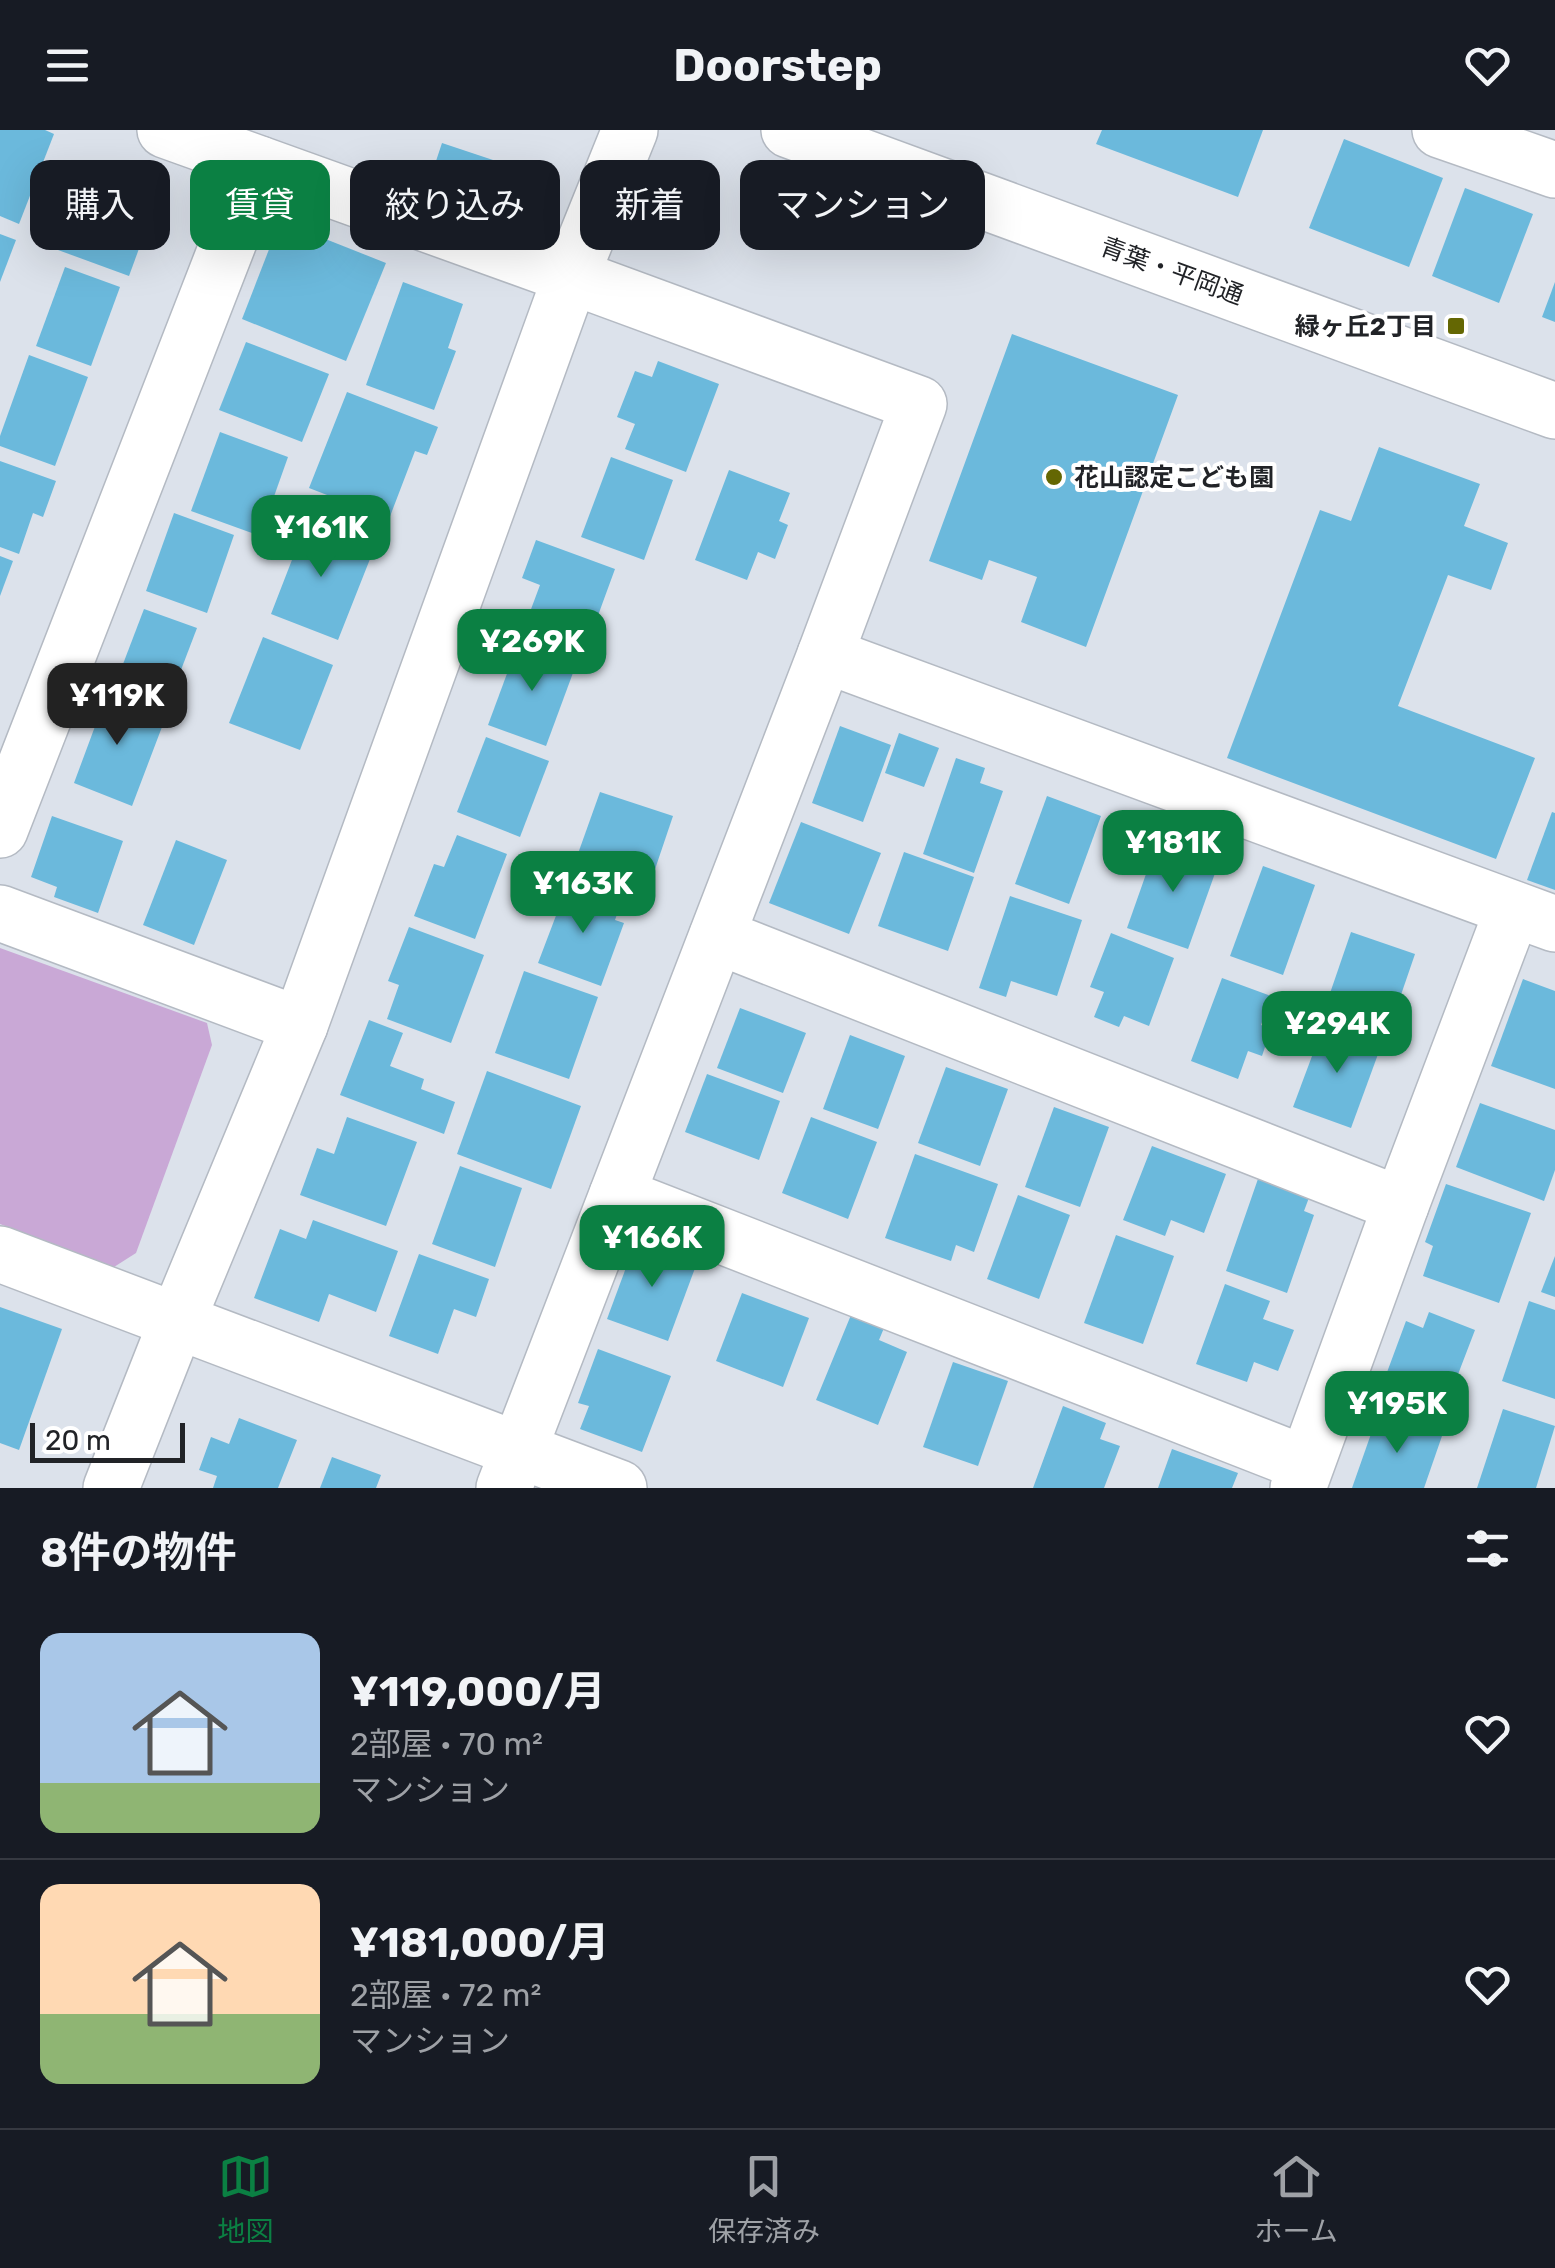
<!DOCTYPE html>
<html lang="ja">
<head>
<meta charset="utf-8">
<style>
	:root { --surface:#171b24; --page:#20242c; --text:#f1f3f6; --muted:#9ea1a6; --line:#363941; --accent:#0b8043 }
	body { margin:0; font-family:Rubik,"Noto Sans JP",sans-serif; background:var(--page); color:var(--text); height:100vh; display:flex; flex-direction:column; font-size:38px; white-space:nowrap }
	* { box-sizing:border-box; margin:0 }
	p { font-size:32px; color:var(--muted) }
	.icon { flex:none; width:55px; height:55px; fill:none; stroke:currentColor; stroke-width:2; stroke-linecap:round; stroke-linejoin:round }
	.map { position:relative; height:1358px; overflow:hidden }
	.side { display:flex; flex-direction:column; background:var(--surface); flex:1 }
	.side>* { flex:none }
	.top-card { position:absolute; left:30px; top:30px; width:1000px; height:90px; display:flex; gap:20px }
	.scale { position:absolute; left:30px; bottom:25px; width:155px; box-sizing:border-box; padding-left:10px; border:5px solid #212327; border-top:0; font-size:28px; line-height:35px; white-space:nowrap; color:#212327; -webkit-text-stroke:8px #fff; paint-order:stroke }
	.price { position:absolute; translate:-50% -85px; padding:0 22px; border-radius:20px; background:var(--accent); color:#fff; font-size:32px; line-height:65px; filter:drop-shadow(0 2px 5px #0008) }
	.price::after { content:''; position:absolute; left:50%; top:60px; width:30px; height:22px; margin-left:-15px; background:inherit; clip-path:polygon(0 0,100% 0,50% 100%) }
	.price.on { background:#222; color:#fff }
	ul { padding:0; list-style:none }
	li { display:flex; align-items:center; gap:30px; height:250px; padding:0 40px }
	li+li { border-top:2px solid var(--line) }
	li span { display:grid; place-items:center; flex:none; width:280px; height:200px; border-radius:20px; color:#555 }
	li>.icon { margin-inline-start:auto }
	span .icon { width:120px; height:120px; fill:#fffc; stroke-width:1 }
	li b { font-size:42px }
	h2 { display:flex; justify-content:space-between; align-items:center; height:120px; padding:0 40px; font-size:42px }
	.pill { padding:0 35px; border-radius:20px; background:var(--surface); box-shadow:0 10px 40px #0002; font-size:35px; line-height:90px }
	.pill.on { background:var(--accent); color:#fff }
	header { display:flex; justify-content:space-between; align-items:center; height:130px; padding:0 40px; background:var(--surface); font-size:45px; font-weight:700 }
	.tabs { display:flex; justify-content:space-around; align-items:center; height:140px; border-top:2px solid var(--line); background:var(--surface); font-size:28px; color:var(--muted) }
	.tabs a { display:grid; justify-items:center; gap:5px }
	.tabs .on { color:var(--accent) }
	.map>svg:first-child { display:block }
</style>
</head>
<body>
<header><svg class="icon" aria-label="menu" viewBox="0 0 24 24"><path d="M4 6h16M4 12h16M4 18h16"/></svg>Doorstep<svg class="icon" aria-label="heart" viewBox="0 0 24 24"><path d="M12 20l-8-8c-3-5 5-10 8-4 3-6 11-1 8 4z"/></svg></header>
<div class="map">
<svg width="1555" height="1358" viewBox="0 0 1555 1358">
	<rect width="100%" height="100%" fill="#dce2eb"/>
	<!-- green -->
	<path fill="#c9a8d6" d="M 0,818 L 207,893 L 212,915 L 136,1123 L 114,1137 L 0,1094 Z"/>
	<!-- building -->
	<g fill="#6bb9dc">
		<path d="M 0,0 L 45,0 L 54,4 L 19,94 L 0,86 Z"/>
		<path d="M 1102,0 L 1263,0 L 1238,67 L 1096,14 Z"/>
		<path d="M 1344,9 L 1443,48 L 1409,137 L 1309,98 Z"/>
		<path d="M 442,13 L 505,34 L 490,80 L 427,58 Z"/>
		<path d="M 87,39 L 159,64 L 129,146 L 58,120 Z"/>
		<path d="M 1465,58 L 1533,84 L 1499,173 L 1432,146 Z"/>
		<path d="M 280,91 L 386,133 L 346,231 L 242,189 Z"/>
		<path d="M 0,104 L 16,110 L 0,152 Z"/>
		<path d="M 65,137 L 120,157 L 91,236 L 36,216 Z"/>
		<path d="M 403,152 L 463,174 L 448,218 L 456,221 L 434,280 L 366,255 Z"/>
		<path d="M 1555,152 L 1555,192 L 1542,187 Z"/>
		<path d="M 1012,204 L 1178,265 L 1086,517 L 1021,492 L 1037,447 L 989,430 L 982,450 L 929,431 Z"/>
		<path d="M 246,212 L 329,244 L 302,312 L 219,280 Z"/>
		<path d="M 29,225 L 88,247 L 55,336 L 0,316 L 0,306 Z"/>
		<path d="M 658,231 L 719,254 L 686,342 L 625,319 L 635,294 L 617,287 L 635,241 L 652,247 Z"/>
		<path d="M 347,262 L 438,297 L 427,325 L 415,321 L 389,389 L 309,358 Z"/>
		<path d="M 220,302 L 288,327 L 260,406 L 191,381 Z"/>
		<path d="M 1379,317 L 1480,354 L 1464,396 L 1508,413 L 1491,460 L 1448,445 L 1398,576 L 1535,628 L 1496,729 L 1227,628 L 1320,380 L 1351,391 Z"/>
		<path d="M 611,327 L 673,350 L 644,430 L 581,407 Z"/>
		<path d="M 0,331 L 56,351 L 43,387 L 33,383 L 19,424 L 0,417 Z"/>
		<path d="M 729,340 L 790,363 L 779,391 L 788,395 L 775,429 L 758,422 L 747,450 L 695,430 Z"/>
		<path d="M 174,383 L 234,405 L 207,483 L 146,461 Z"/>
		<path d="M 309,386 L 352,403 L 346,420 L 370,429 L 338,510 L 271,484 Z"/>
		<path d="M 536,410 L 615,439 L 585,521 L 524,498 L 540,455 L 522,448 Z"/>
		<path d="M 0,426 L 13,431 L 0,466 Z"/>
		<path d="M 144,479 L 197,498 L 168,574 L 115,555 Z"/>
		<path d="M 263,507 L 333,535 L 300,620 L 229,593 Z"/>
		<path d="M 519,511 L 577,532 L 546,616 L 488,595 Z"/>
		<path d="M 88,560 L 165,589 L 132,676 L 74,653 L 97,591 L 79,584 Z"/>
		<path d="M 840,596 L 891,615 L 863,692 L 812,673 Z"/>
		<path d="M 899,603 L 939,618 L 924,657 L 885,643 Z"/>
		<path d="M 486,607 L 549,631 L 520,707 L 457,682 Z"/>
		<path d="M 956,628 L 985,638 L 980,653 L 1003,661 L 974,743 L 923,724 Z"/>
		<path d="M 600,662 L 673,686 L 649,757 L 575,732 Z"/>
		<path d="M 1047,666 L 1101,686 L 1069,774 L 1015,754 Z"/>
		<path d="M 1552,682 L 1555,683 L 1555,760 L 1527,750 Z"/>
		<path d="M 52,686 L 123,711 L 98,783 L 54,767 L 57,757 L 31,747 Z"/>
		<path d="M 801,692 L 881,723 L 849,804 L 769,773 Z"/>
		<path d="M 457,705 L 507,724 L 475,809 L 414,786 L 434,734 L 444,737 Z"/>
		<path d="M 176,710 L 227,730 L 194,815 L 143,795 Z"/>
		<path d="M 1158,710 L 1219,732 L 1188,819 L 1127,798 Z"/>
		<path d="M 904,722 L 974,747 L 948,821 L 878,796 Z"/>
		<path d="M 1263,736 L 1315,755 L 1283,845 L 1230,826 Z"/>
		<path d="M 568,754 L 621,773 L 615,790 L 624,793 L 601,856 L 538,833 Z"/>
		<path d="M 1010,766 L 1082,790 L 1057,866 L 1011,851 L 1006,867 L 979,858 Z"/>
		<path d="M 409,797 L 484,825 L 451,913 L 387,889 L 399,855 L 388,851 Z"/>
		<path d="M 1351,802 L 1415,824 L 1391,894 L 1327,872 Z"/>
		<path d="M 1111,803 L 1174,828 L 1149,896 L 1124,886 L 1119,897 L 1094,887 L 1104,862 L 1090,857 Z"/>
		<path d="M 524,841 L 598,867 L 569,949 L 495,923 Z"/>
		<path d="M 1222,848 L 1271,866 L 1261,895 L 1271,899 L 1262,926 L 1248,921 L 1238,949 L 1191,931 Z"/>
		<path d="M 1523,849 L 1555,861 L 1555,959 L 1491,936 Z"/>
		<path d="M 740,878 L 806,903 L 783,963 L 717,938 Z"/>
		<path d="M 369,890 L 403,903 L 390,936 L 424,949 L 421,959 L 455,972 L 444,1004 L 340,965 Z"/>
		<path d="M 1324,894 L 1381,916 L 1351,998 L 1293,977 Z"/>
		<path d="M 850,905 L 905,926 L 878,999 L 823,979 Z"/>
		<path d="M 946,937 L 1008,959 L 980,1036 L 918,1013 Z"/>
		<path d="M 487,941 L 581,976 L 551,1059 L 457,1024 Z"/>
		<path d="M 707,944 L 780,971 L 759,1030 L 685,1002 Z"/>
		<path d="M 1480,973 L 1555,1000 L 1555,1040 L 1544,1071 L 1456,1037 Z"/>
		<path d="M 1054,977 L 1109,997 L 1080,1077 L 1025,1057 Z"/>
		<path d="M 347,987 L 417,1012 L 386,1096 L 300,1065 L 317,1018 L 334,1024 Z"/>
		<path d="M 811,987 L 877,1012 L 848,1089 L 782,1063 Z"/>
		<path d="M 1152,1016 L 1226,1044 L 1204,1103 L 1171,1090 L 1165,1106 L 1123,1090 Z"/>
		<path d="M 915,1024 L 998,1054 L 974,1122 L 956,1115 L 951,1131 L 885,1108 Z"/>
		<path d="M 460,1036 L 522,1058 L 495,1137 L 432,1114 Z"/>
		<path d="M 1259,1046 L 1310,1065 L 1304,1081 L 1314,1085 L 1287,1163 L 1226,1141 Z"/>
		<path d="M 1446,1054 L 1531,1083 L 1499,1173 L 1423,1146 L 1433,1116 L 1425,1112 Z"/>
		<path d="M 1018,1065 L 1070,1085 L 1039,1169 L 987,1149 Z"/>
		<path d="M 313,1090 L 398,1121 L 376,1182 L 329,1164 L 319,1192 L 254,1168 L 280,1099 L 306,1109 Z"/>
		<path d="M 1116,1105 L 1174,1126 L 1143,1214 L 1084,1193 Z"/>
		<path d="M 637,1108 L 698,1130 L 668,1211 L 607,1189 Z"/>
		<path d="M 419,1124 L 489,1149 L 476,1187 L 454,1179 L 438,1224 L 389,1206 Z"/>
		<path d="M 1555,1126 L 1555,1167 L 1541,1162 Z"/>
		<path d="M 1225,1154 L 1270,1171 L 1263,1189 L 1294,1200 L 1278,1241 L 1254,1232 L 1247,1252 L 1196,1234 Z"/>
		<path d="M 742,1163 L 809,1188 L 783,1257 L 716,1231 Z"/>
		<path d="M 1529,1171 L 1555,1180 L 1555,1269 L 1502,1251 Z"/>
		<path d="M 0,1177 L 62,1199 L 19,1320 L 0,1313 Z"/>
		<path d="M 1429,1182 L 1475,1200 L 1439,1294 L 1386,1274 L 1396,1248 L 1386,1245 L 1406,1191 L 1423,1198 Z"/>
		<path d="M 851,1185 L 884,1198 L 879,1210 L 907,1222 L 878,1295 L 816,1270 Z"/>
		<path d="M 598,1219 L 671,1246 L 642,1322 L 580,1299 L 589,1276 L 578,1273 Z"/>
		<path d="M 953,1232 L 1008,1251 L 978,1336 L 923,1317 Z"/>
		<path d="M 1063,1276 L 1106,1293 L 1100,1309 L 1120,1316 L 1104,1358 L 1033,1358 Z"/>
		<path d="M 1503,1279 L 1555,1296 L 1536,1358 L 1477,1358 Z"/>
		<path d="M 1378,1284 L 1442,1306 L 1424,1358 L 1352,1358 Z"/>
		<path d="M 239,1288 L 297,1310 L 278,1358 L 213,1358 L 217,1346 L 199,1340 L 211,1307 L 229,1314 Z"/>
		<path d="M 1172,1319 L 1238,1343 L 1232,1358 L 1158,1358 Z"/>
		<path d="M 332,1327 L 381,1345 L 376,1358 L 320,1358 Z"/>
	</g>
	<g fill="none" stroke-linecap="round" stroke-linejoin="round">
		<defs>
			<g id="street">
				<path d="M 165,0 L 571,146 L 919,274 L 825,525 L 504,1358"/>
				<path d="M 1440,0 L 1555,40"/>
				<path d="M 825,525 L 1555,794"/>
				<path d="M 0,700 L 259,34"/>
				<path d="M 0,783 L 300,895"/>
				<path d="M 717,806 L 1401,1075"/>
				<path d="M 617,1065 L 1306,1334"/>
				<path d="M 0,1124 L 619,1358"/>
				<path d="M 111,1358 L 177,1191 L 300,895 L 571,146 L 630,0"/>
				<path d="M 1298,1358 L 1401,1075 L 1513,779"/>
			</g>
			<path id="secondary" d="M 789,0 L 1555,281"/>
		</defs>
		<!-- street casing -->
		<use href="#street" stroke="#b4bac3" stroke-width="58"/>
		<!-- secondary casing -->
		<use href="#secondary" stroke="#b4bac3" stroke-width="58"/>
		<!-- street -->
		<use href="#street" stroke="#fff" stroke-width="55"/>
		<!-- secondary -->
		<use href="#secondary" stroke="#fff" stroke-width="55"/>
	</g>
	<!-- markers -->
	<g fill="#646703" stroke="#fff" stroke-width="4">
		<rect x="1446" y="186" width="20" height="20" rx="5"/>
		<circle cx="1054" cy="347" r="10"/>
	</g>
	<g text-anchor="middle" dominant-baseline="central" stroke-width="8" stroke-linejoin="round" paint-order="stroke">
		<!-- street labels -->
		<g font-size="25" fill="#212327" stroke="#fff">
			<text transform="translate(1172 141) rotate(20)">青葉・平岡通</text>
		</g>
		<!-- poi labels -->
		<g font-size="25" font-weight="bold" fill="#212327" stroke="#fff" text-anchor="end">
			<text x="1436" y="196">緑ヶ丘2丁目</text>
			<text x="1074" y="347" text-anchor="start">花山認定こども園</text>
		</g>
	</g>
</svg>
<div class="scale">20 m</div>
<b class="price" style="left:321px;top:450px">¥161K</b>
<b class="price" style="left:532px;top:564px">¥269K</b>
<b class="price on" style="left:117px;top:618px">¥119K</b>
<b class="price" style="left:1173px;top:765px">¥181K</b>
<b class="price" style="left:583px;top:806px">¥163K</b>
<b class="price" style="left:1337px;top:946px">¥294K</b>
<b class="price" style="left:652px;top:1160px">¥166K</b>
<b class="price" style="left:1397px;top:1326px">¥195K</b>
<div class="top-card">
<a class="pill">購入</a>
<a class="pill on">賃貸</a>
<a class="pill">絞り込み</a>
<a class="pill">新着</a>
<a class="pill">マンション</a>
</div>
</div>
<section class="side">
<h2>8件の物件<svg class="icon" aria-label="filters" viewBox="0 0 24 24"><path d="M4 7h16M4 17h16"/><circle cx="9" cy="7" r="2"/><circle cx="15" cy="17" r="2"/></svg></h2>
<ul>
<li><span style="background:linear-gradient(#a9c7e8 75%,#8fb573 0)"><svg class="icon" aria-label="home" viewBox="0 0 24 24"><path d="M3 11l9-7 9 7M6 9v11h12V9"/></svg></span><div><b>¥119,000/月</b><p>2部屋 · 70 m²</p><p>マンション</p></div><svg class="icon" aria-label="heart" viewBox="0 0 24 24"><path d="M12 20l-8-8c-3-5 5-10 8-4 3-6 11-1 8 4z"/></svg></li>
<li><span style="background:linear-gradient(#ffd9b3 65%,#8fb573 0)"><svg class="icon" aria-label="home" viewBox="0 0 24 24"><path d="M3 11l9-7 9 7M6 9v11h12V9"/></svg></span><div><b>¥181,000/月</b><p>2部屋 · 72 m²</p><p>マンション</p></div><svg class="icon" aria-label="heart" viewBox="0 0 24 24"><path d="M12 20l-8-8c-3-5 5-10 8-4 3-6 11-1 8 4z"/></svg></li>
</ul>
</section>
<nav class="tabs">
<a class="on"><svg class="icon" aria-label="map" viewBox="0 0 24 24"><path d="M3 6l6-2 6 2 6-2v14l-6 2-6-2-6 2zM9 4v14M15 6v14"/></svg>地図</a>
<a><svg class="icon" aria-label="saved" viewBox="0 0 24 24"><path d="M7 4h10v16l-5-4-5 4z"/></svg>保存済み</a>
<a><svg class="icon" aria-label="home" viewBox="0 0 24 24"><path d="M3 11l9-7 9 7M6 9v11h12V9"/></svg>ホーム</a>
</nav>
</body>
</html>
